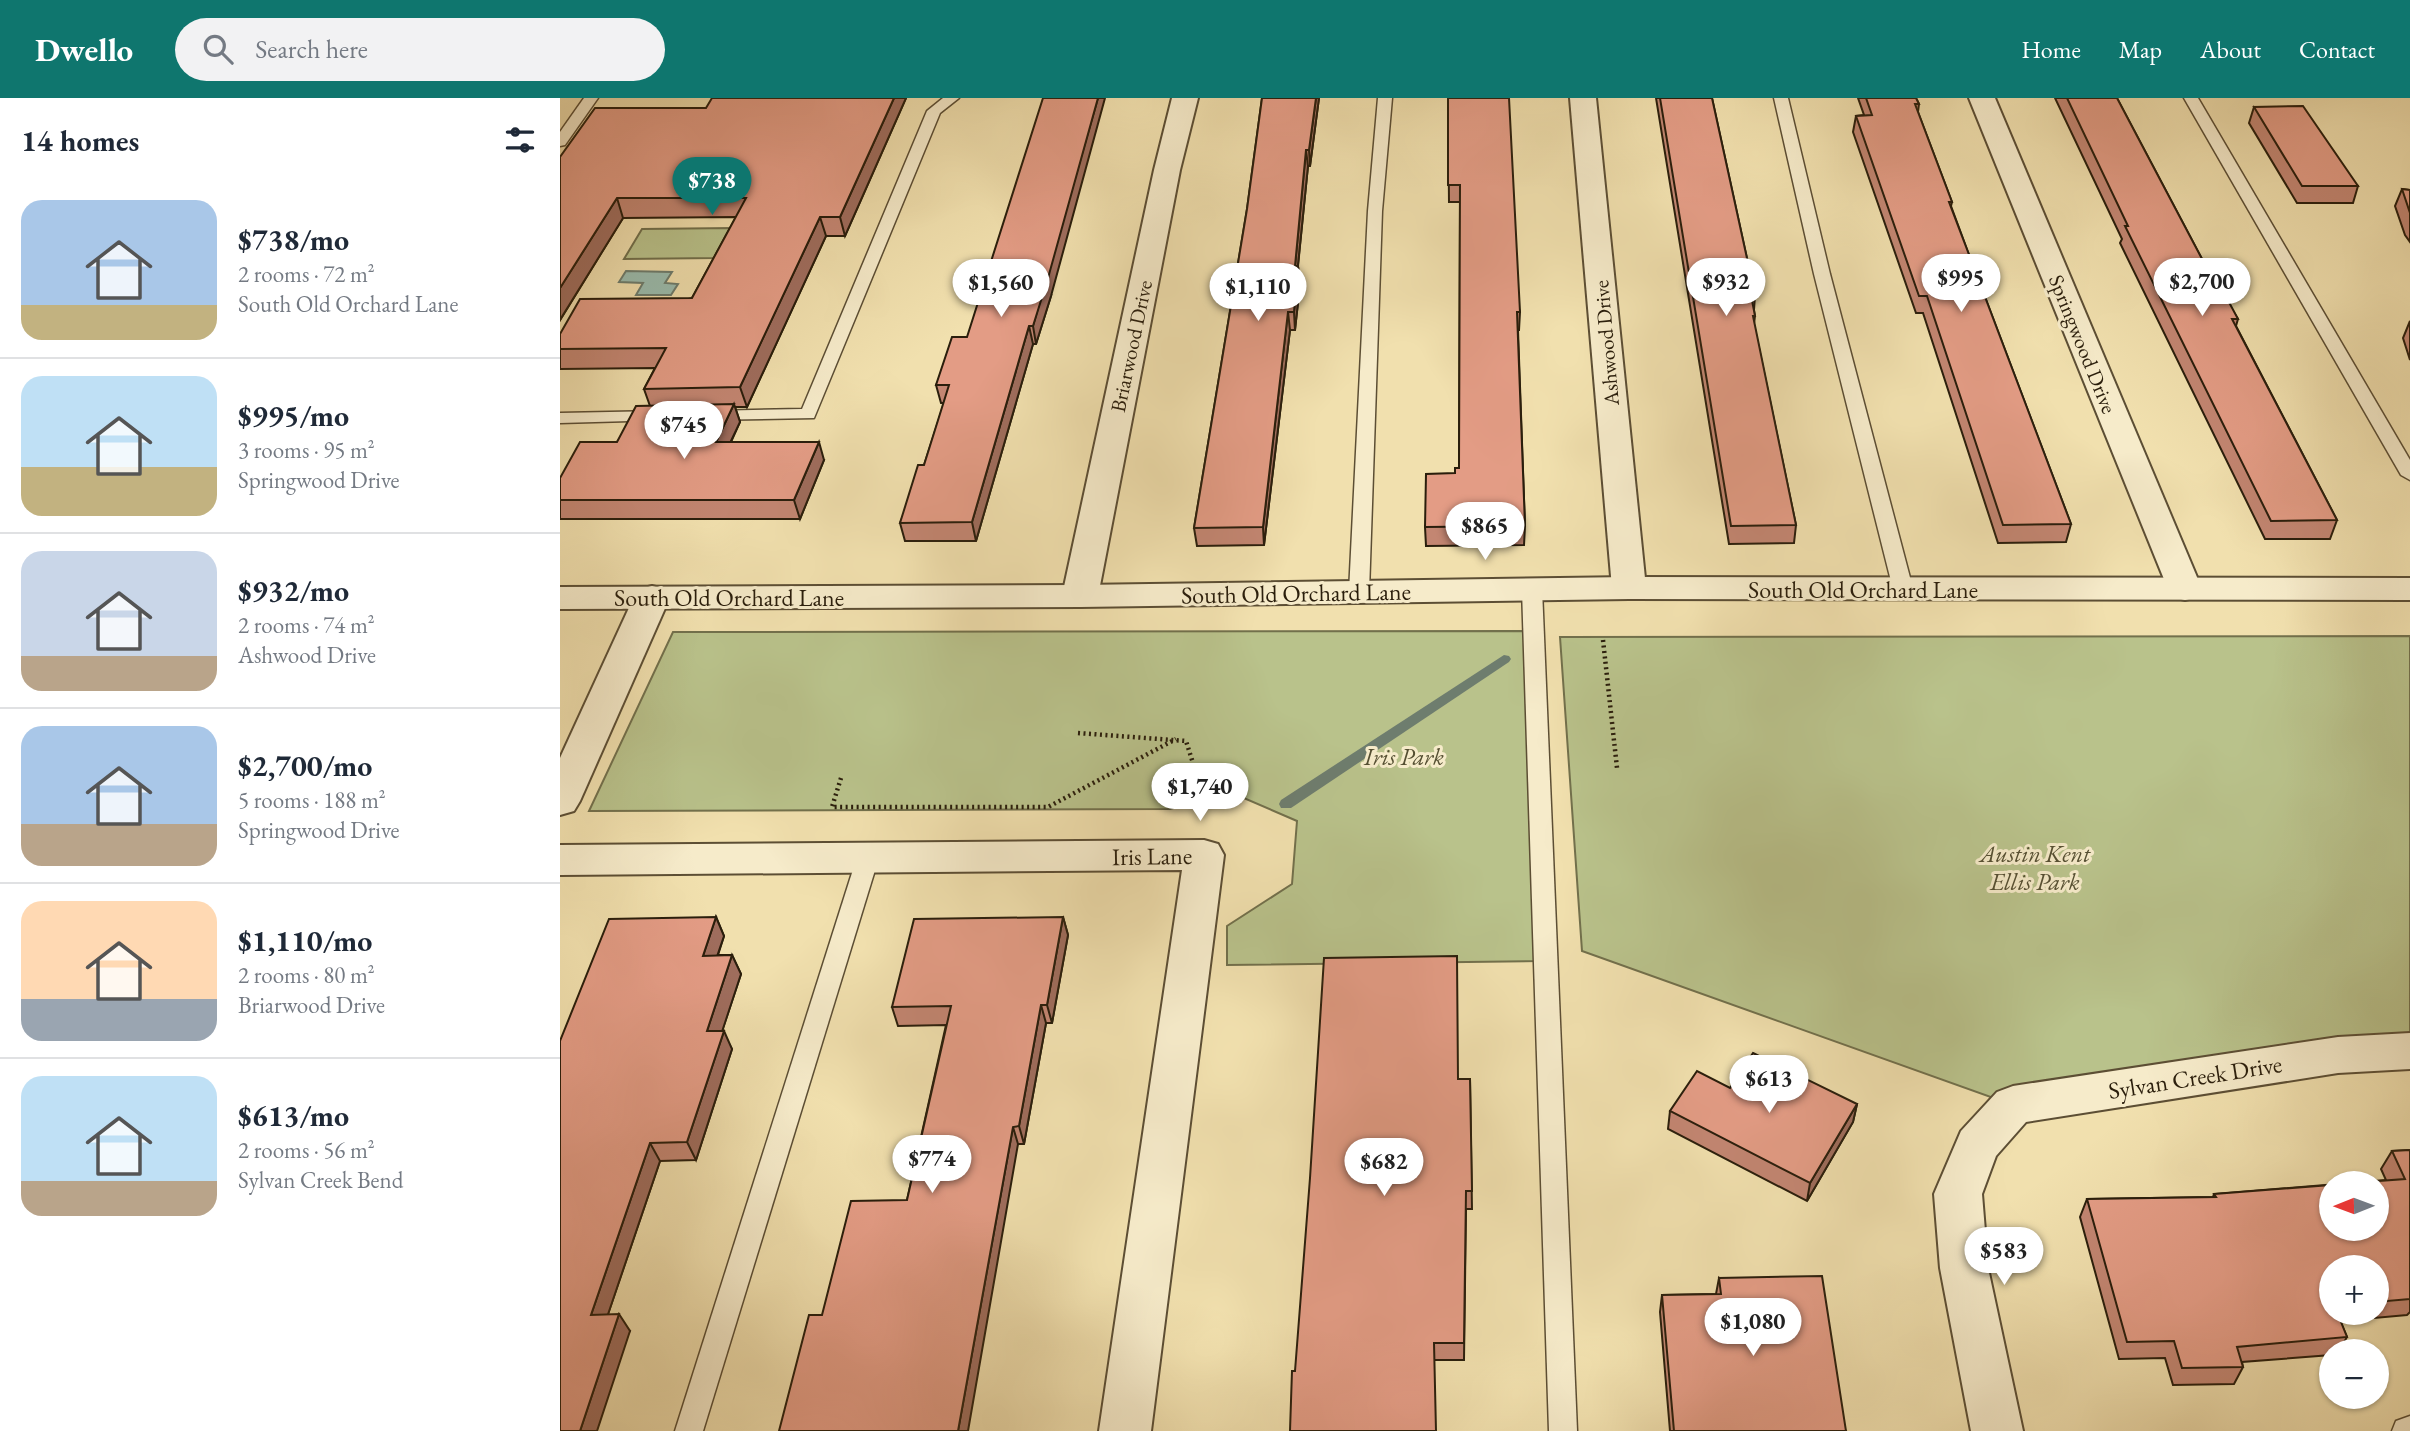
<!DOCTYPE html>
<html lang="en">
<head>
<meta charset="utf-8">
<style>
	:root { --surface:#fff; --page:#f2f2f3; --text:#1f2937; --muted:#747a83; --line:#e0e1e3; --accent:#0f766e }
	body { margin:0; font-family:"EB Garamond",serif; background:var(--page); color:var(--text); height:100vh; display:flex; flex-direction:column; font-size:26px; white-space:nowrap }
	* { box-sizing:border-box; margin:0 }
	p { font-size:23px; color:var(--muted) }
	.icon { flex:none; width:38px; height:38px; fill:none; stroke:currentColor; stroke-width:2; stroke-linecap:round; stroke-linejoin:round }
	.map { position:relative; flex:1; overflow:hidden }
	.side { display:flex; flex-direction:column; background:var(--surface); width:560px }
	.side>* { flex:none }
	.needle { width:46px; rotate:269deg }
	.fabs { position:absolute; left:1759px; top:1073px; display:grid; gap:14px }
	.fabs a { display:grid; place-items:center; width:70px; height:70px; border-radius:50%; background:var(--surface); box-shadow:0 2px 5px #0004; font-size:35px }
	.price { position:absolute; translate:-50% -60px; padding:0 16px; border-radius:24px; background:#fff; color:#222; font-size:23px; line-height:46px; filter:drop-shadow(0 2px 4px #0008) }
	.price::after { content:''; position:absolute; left:50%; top:42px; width:21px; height:16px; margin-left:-10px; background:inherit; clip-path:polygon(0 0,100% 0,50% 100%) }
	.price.active { background:var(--accent); color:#fff }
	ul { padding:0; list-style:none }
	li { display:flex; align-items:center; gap:21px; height:175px; padding:0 21px }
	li+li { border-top:2px solid var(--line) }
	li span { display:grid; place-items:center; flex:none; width:196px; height:140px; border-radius:21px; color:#555 }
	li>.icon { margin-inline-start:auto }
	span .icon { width:84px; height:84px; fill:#fffc; stroke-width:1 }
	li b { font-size:30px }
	h2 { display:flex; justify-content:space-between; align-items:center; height:84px; padding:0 21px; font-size:30px }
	header { display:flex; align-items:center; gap:42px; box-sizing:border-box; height:98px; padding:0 35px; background:var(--accent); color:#fff }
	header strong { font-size:33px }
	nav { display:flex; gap:38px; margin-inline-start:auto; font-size:24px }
	.search { width:490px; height:63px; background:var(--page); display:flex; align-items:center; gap:18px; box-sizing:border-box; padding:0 24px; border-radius:38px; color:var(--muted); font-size:26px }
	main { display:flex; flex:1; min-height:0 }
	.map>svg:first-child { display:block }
</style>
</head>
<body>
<header>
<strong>Dwello</strong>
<div class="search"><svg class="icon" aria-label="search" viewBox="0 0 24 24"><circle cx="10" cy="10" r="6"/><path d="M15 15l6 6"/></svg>Search here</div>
<nav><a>Home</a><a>Map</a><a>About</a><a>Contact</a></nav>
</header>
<main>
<section class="side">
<h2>14 homes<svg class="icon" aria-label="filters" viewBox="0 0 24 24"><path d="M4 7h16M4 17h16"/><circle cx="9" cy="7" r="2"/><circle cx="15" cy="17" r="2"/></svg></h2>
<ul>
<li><span style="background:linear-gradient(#a9c7e8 75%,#c2b280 0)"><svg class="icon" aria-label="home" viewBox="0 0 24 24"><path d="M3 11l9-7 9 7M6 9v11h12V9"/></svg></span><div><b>$738/mo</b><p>2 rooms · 72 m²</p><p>South Old Orchard Lane</p></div></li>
<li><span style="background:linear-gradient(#bfe0f5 65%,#c2b280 0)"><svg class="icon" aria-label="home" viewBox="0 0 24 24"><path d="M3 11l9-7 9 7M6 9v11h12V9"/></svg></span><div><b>$995/mo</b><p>3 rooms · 95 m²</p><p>Springwood Drive</p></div></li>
<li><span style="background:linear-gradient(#c9d6e8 75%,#b9a48a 0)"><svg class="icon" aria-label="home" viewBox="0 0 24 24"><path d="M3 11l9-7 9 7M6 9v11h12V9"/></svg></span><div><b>$932/mo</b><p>2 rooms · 74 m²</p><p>Ashwood Drive</p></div></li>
<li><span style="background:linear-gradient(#a9c7e8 70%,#b9a48a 0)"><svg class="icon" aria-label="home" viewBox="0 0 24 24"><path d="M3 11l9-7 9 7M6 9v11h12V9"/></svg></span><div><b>$2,700/mo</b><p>5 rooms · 188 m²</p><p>Springwood Drive</p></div></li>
<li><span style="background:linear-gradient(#ffd9b3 70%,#9aa5b1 0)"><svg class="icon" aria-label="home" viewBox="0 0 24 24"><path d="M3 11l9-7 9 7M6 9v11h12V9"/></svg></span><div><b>$1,110/mo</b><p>2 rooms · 80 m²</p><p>Briarwood Drive</p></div></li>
<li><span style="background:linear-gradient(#bfe0f5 75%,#b9a48a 0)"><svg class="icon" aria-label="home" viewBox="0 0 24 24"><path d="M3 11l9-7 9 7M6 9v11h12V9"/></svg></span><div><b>$613/mo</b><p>2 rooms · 56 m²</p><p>Sylvan Creek Bend</p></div></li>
</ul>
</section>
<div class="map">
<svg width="1850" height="1333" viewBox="0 0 1850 1333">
	<rect width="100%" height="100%" fill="#f1e0ae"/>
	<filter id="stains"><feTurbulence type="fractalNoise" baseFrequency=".00286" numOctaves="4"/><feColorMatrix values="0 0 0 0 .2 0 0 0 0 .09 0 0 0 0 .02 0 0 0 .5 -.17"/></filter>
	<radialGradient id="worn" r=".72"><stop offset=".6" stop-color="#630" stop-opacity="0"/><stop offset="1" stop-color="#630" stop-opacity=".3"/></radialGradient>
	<!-- green -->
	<g fill="#b9c28b" stroke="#72704c" stroke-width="2">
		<path d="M 172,130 L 156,160 L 64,161 L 82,131 Z"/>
		<path d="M 966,533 L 979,863 L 667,867 L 667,828 L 732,786 L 737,723 L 670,694 L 610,711 L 29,713 L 113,534 Z"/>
		<path d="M 1850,538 L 1850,940 L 1453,1007 L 1022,853 L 1000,539 Z"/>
	</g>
	<!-- water -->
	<path fill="#9bbdaf" stroke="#6e7d6e" stroke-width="2" d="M 66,173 L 112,174 L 105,185 L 118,186 L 111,197 L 76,197 L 83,185 L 59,184 Z"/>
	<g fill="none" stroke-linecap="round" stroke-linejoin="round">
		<!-- stream -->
		<path fill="#6e7d6e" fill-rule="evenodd" d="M 944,557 L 949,558 L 951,561 L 949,564 L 731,710 L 721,710 L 719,706 L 721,702 Z"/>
		<defs>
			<g id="service">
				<path d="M 24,0 L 38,0 L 5,47 L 0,48 L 0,34 Z"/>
				<path d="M 383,0 L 399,0 L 380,15 L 254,320 L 143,322 L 140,318 L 143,314 L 149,313 L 242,311 L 367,13 Z"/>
				<path d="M 818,0 L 832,0 L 822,113 L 809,494 L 806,498 L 792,498 L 789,494 L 808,113 Z"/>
				<path d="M 1214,0 L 1228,0 L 1270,176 L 1353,491 L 1350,495 L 1336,495 L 1333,491 L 1254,176 Z"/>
				<path d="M 1624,0 L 1638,0 L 1850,362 L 1850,382 L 1841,377 Z"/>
				<path d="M 99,313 L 105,314 L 108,318 L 105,322 L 0,325 L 0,315 Z"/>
				<path d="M 972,485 L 979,487 L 982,491 L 1017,1333 L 989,1333 L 962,491 L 965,487 Z"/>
				<path d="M 308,751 L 316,753 L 319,759 L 143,1333 L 115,1333 L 297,759 L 300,753 Z"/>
				<path d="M 1850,1318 L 1850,1333 L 1832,1333 L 1836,1323 Z"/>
			</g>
			<g id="minor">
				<path d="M 612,0 L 638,0 L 620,72 L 538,498 L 532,506 L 520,509 L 508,506 L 502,498 L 594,72 Z"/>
				<path d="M 1010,0 L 1036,0 L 1086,490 L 1081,498 L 1069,501 L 1057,498 L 1052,490 Z"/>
				<path d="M 1409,0 L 1435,0 L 1642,491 L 1637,499 L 1625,502 L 1613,499 L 1608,491 Z"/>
				<path d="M 92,488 L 104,491 L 110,499 L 20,703 L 14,713 L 0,717 L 0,660 L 74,499 L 80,491 Z"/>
				<path d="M 644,742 L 658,746 L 664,757 L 591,1333 L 539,1333 L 622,772 L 0,777 L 0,747 Z"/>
				<path d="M 1850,935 L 1850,971 L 1778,975 L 1466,1024 L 1436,1058 L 1422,1096 L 1428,1170 L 1463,1333 L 1411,1333 L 1380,1170 L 1374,1096 L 1401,1033 L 1437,994 L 1453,988 L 1778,939 Z"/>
			</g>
			<path id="tertiary" d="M 1069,479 L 1850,480 L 1850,502 L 1069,501 L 520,509 L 0,511 L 0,489 L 520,487 Z"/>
		</defs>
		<!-- service casing -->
		<use href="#service" stroke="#5c4e34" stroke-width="3"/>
		<!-- minor casing -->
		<use href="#minor" stroke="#5c4e34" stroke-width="4"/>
		<!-- tertiary casing -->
		<use href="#tertiary" stroke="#5c4e34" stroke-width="4"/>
		<!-- path -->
		<g stroke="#2a1e0c" stroke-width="4.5" stroke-dasharray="2 3.5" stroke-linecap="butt">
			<path d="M 1043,542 L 1057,670"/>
			<path d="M 518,635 L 626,643 L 639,684 L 641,718"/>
			<path d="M 281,680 L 272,709 L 488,709 L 616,641"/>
		</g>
		<!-- service -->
		<use href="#service" fill="#f6ebca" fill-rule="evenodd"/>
		<!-- minor -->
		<use href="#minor" fill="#f6ebca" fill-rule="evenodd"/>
		<!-- tertiary -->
		<use href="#tertiary" fill="#f6ebca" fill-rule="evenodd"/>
	</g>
	<!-- wall -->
	<g fill="#c38672" stroke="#2a1e0c" stroke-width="2" fill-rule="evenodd">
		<path d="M 346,0 L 285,138 L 266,138 L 187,309 L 175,309 L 180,324 L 171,344 L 264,362 L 240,421 L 0,421 L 0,380 L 57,344 L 90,308 L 84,291 L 95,270 L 0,271 L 0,236 L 132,200 L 176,119 L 63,120 L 0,222 L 0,59 L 146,10 Z"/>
		<path d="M 702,0 L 759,0 L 750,68 L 748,68 L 738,168 L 740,186 L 735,232 L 730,232 L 704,447 L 637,448 L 634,430 L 687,111 Z"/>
		<path d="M 888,0 L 960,214 L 959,232 L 958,232 L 965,428 L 964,447 L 866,448 L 865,429 L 899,370 L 900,104 L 889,104 Z"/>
		<path d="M 1096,0 L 1152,0 L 1195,197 L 1194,212 L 1195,218 L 1194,226 L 1236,427 L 1234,445 L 1169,446 Z"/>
		<path d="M 1298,0 L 1356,0 L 1359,6 L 1358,14 L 1392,104 L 1391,108 L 1408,154 L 1511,426 L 1506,444 L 1438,445 L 1363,215 L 1356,215 L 1293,34 L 1296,18 L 1304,17 Z"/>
		<path d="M 1495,0 L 1557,0 L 1651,178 L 1678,221 L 1676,228 L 1777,422 L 1770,441 L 1705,441 L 1560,145 L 1562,141 Z"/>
		<path d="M 1694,9 L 1798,88 L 1793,105 L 1737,105 L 1689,25 Z"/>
		<path d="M 1842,91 L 1850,92 L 1850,144 L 1845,137 L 1835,108 Z"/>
		<path d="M 491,198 L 476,246 L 473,246 L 416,443 L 345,443 L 340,425 L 364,367 L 384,305 L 381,305 L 376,287 L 407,239 Z"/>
		<path d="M 1850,223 L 1850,262 L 1843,240 Z"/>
		<path d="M 156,819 L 164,838 L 158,857 L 172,857 L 181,876 L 162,933 L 172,951 L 136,1062 L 100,1063 L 48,1216 L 70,1233 L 0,1333 Z"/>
		<path d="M 503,819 L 508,837 L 492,925 L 486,925 L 464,1046 L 458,1046 L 262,1217 L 347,1102 L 386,927 L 338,928 L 332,909 Z"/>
		<path d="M 898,981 L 910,981 L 912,1111 L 906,1111 L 904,1262 L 874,1262 L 735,1273 Z"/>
		<path d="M 1170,990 L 1297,1006 L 1293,1024 L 1247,1103 L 1108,1031 L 1110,1013 Z"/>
		<path d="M 1850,1052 L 1850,1214 L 1847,1217 L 1780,1223 L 1787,1239 L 1779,1253 L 1771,1253 L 1771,1257 L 1682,1264 L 1683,1269 L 1674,1286 L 1613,1287 L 1605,1260 L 1559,1261 L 1520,1119 L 1527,1101 L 1653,1099 L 1654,1096 L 1826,1082 L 1821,1071 L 1832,1053 ZM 1771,1169 L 1816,1169 L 1816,1214 L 1771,1214 Z"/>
		<path d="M 1159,1180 L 1286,1333 L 1110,1333 L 1100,1214 L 1102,1197 L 1156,1196 Z"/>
	</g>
	<!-- shaded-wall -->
	<g fill="#9f6d5d" stroke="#2a1e0c" stroke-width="2">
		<path d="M 334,0 L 346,0 L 285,138 L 280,119 Z"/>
		<path d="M 538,0 L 545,0 L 491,198 L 476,246 L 473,228 Z"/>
		<path d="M 756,0 L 759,0 L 750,68 L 749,52 Z"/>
		<path d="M 746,52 L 748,68 L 736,186 L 735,168 Z"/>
		<path d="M 57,100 L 63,120 L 0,222 L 0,190 Z"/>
		<path d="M 260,119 L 266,138 L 187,309 L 180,289 Z"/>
		<path d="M 738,168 L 740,186 L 735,232 L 734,214 Z"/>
		<path d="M 728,214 L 730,232 L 704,447 L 703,429 Z"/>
		<path d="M 469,228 L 473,246 L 416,443 L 412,424 Z"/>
		<path d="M 174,306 L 180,324 L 162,362 L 156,344 Z"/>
		<path d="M 259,344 L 264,362 L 240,421 L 234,402 Z"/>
		<path d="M 156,819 L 164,838 L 151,876 L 143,858 Z"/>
		<path d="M 503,819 L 508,837 L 492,925 L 487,907 Z"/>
		<path d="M 172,857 L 181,876 L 156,952 L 147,933 Z"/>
		<path d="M 481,907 L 486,925 L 464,1046 L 459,1028 Z"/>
		<path d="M 164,933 L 172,951 L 136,1062 L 127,1044 Z"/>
		<path d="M 1297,1006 L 1293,1024 L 1247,1103 L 1250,1085 Z"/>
		<path d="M 453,1029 L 458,1046 L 408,1333 L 398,1333 Z"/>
		<path d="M 90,1045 L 100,1063 L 42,1234 L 31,1217 Z"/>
		<path d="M 59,1216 L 70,1233 L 37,1333 L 20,1333 Z"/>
	</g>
	<!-- building -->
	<g fill="#e39c85" stroke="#2a1e0c" stroke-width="2">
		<path d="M 152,0 L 334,0 L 280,119 L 260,119 L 180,289 L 84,291 L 106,250 L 0,251 L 0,236 L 20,201 L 132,200 L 186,100 L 57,100 L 0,190 L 0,59 L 35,10 L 146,10 Z"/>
		<path d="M 483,0 L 538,0 L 488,180 L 473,228 L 469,228 L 412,424 L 340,425 L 358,367 L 364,367 L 389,287 L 376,287 L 392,239 L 407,239 Z"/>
		<path d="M 702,0 L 756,0 L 749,52 L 746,52 L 735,168 L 738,168 L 734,214 L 728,214 L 703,429 L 634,430 L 687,111 Z"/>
		<path d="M 888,0 L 949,0 L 960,214 L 957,214 L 965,428 L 865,429 L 866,376 L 895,375 L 895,370 L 899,370 L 900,87 L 888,87 Z"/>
		<path d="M 1100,0 L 1152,0 L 1195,197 L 1191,197 L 1195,218 L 1193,218 L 1236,427 L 1171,428 Z"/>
		<path d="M 1306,0 L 1356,0 L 1359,6 L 1355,6 L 1392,104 L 1389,104 L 1408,154 L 1511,426 L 1443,427 L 1367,198 L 1359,198 L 1296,18 L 1312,17 Z"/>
		<path d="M 1507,0 L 1557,0 L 1651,178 L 1655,178 L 1678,221 L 1672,221 L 1777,422 L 1711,423 L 1565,128 L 1568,128 Z"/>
		<path d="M 1743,8 L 1798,88 L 1742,88 L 1694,9 Z"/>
		<path d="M 1842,91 L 1850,92 L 1850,115 Z"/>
		<path d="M 174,306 L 156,344 L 259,344 L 234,402 L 0,402 L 0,380 L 20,344 L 57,344 L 76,308 Z"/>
		<path d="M 156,819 L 143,858 L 172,857 L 147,933 L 164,933 L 127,1044 L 90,1045 L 31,1217 L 59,1216 L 20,1333 L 0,1333 L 0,943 L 49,821 Z"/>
		<path d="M 503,819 L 487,907 L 481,907 L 459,1028 L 453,1029 L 398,1333 L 219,1333 L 249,1217 L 262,1217 L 291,1103 L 347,1102 L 391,908 L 332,909 L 354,821 Z"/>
		<path d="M 897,858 L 898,981 L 910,981 L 912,1093 L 906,1093 L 904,1245 L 874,1245 L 876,1333 L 730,1333 L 732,1273 L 735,1273 L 750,1080 L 764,860 Z"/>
		<path d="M 1193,955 L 1297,1006 L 1250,1085 L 1110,1013 L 1137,973 L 1170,990 Z"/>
		<path d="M 1850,1052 L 1850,1201 L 1816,1204 L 1816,1169 L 1771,1169 L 1771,1214 L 1777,1214 L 1787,1239 L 1677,1249 L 1683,1269 L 1622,1270 L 1614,1243 L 1567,1244 L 1527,1101 L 1656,1099 L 1654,1096 L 1771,1087 L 1771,1130 L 1816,1130 L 1816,1085 L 1791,1085 L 1845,1081 L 1832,1053 Z"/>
		<path d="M 1262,1178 L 1286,1333 L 1114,1333 L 1102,1197 L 1161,1196 L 1159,1180 Z"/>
	</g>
	<g text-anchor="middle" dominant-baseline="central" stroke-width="6" stroke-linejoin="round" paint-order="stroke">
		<!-- far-street labels -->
		<g font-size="21" fill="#2a1e0c" stroke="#f6ebca">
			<text transform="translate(1046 245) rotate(-95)">Ashwood Drive</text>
			<text transform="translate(1523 246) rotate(68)">Springwood Drive</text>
			<text transform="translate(571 248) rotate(-78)">Briarwood Drive</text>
		</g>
		<!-- street labels -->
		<g font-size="24" fill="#2a1e0c" stroke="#f6ebca">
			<text x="1303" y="491">South Old Orchard Lane</text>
			<text transform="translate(736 495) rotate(-1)">South Old Orchard Lane</text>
			<text x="169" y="499">South Old Orchard Lane</text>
			<text transform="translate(592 758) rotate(-1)">Iris Lane</text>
			<text transform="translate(1635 979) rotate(-9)">Sylvan Creek Drive</text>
		</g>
		<!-- park labels -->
		<g font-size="24" font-style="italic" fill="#554f32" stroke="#f6ebca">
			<text x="844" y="658">Iris Park</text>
			<text x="1475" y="755">Austin Kent<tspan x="1475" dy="28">Ellis Park</tspan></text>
		</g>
	</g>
	<rect width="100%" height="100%" filter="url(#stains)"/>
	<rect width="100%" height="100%" fill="url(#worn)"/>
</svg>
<div class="fabs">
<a><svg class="needle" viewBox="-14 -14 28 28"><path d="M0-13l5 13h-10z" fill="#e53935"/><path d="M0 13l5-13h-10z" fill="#747a83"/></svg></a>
<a>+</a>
<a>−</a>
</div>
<b class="price active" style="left:152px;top:119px">$738</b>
<b class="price" style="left:1401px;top:216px">$995</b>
<b class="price" style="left:1166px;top:220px">$932</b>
<b class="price" style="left:1642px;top:220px">$2,700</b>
<b class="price" style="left:441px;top:221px">$1,560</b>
<b class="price" style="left:698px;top:225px">$1,110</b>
<b class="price" style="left:124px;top:363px">$745</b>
<b class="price" style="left:925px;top:464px">$865</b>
<b class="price" style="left:640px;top:725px">$1,740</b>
<b class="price" style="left:1209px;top:1017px">$613</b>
<b class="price" style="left:372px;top:1097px">$774</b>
<b class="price" style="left:824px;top:1100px">$682</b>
<b class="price" style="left:1444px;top:1189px">$583</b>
<b class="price" style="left:1193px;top:1260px">$1,080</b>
</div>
</main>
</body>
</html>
